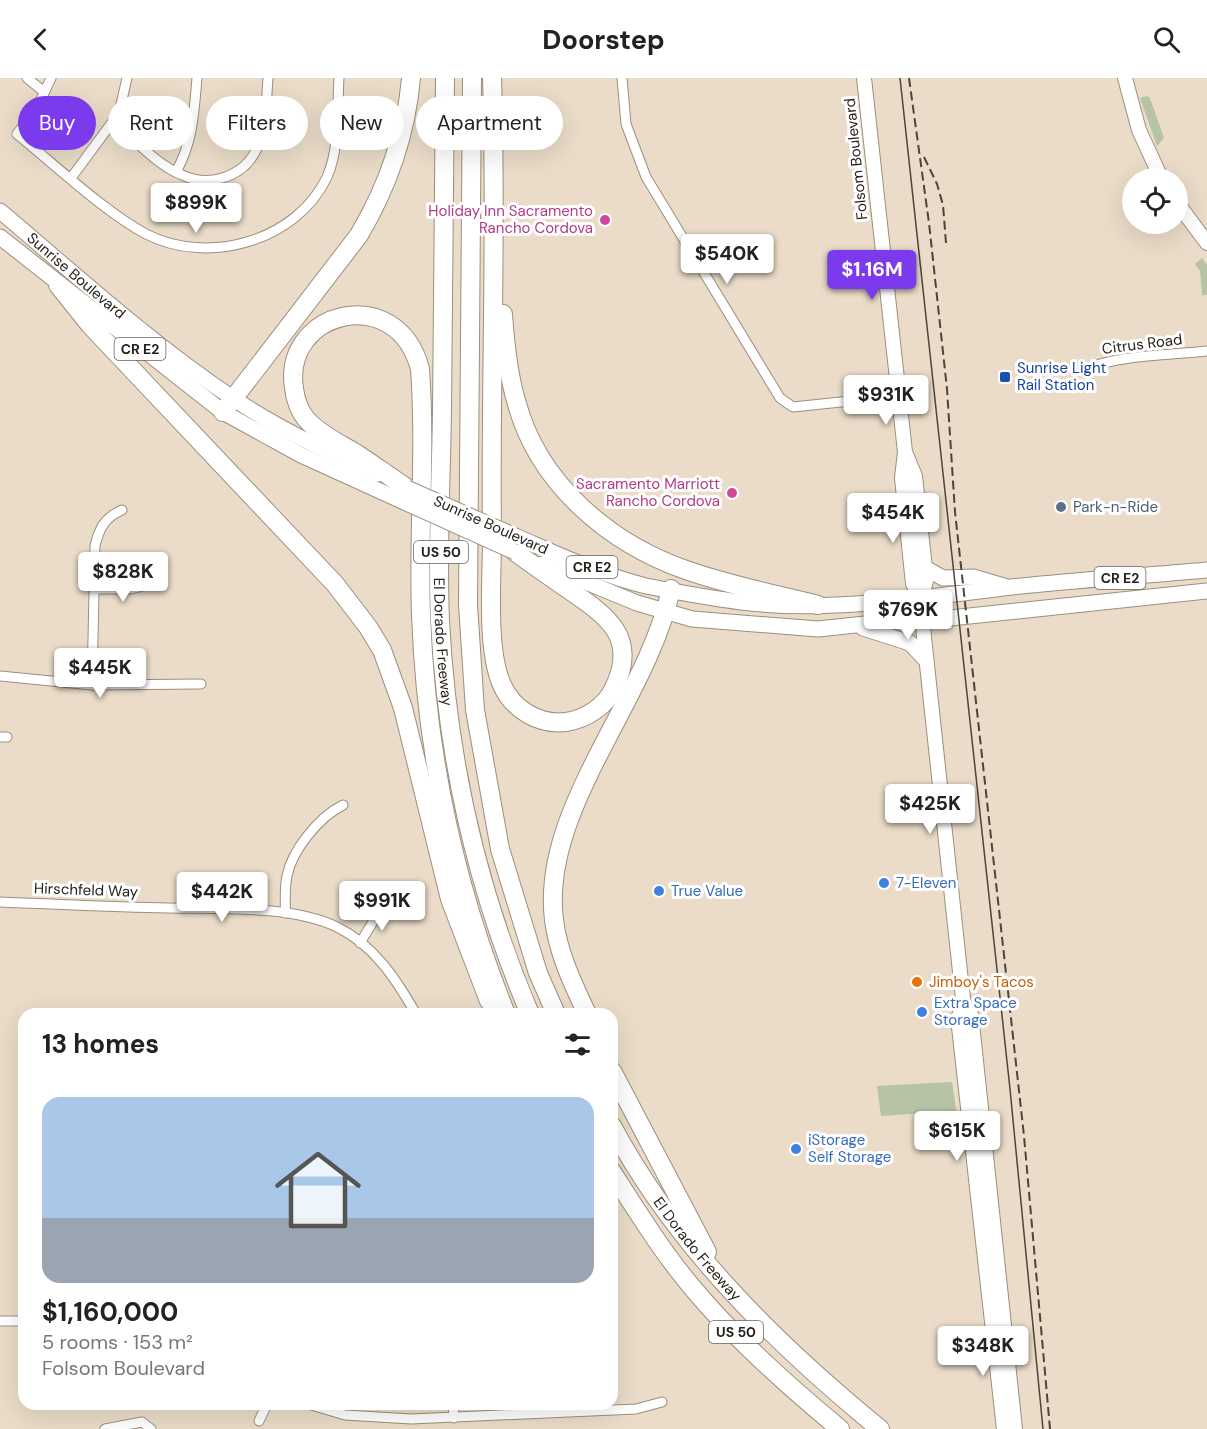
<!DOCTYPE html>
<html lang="en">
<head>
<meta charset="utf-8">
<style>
	:root { --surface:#fff; --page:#f6f6f6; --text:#222; --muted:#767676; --line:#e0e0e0; --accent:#7c3aed }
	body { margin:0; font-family:"DM Sans",sans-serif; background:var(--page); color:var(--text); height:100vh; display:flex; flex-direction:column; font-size:22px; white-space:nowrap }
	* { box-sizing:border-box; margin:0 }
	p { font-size:20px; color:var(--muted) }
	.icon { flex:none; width:33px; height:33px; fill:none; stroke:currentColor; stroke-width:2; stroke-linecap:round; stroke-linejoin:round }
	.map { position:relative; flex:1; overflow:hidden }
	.side { position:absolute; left:18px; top:930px; width:600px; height:402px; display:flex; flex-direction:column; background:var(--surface); border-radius:18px; box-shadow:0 6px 24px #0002 }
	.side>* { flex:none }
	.top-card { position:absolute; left:18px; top:18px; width:600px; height:54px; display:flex; gap:12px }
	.buttons { position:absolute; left:1122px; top:90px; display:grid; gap:12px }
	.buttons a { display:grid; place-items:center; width:66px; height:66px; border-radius:50%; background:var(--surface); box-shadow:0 6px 24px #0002; font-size:30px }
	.price { position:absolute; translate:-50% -51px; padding:0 14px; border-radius:6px; background:#fff; color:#222; font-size:20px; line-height:39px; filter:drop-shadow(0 2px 3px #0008) }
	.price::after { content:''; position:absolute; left:50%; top:36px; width:18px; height:14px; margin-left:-9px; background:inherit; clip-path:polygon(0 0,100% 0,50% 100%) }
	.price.selected { background:var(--accent); color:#fff }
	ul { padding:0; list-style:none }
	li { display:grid; align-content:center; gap:12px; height:318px; padding:0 24px }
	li+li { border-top:2px solid var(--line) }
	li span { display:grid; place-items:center; height:186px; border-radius:18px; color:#555 }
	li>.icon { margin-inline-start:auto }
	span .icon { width:108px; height:108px; fill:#fffc; stroke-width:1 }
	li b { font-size:26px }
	h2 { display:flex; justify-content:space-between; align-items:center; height:72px; padding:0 24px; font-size:26px }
	.tag { padding:0 21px; border-radius:27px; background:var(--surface); box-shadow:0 6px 24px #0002; font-size:21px; line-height:54px }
	.tag.selected { background:var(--accent); color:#fff }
	header { display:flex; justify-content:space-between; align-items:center; height:78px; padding:0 24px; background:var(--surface); font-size:27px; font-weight:700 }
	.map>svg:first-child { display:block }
</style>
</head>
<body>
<header><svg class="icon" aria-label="back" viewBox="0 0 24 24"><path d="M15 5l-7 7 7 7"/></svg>Doorstep<svg class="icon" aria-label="search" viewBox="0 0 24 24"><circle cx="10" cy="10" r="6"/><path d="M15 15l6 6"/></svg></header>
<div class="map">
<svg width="1207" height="1351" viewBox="0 0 1207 1351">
	<rect width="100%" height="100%" fill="#eadcc8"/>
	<!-- green -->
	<g fill="#b6c3a4">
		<path d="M 1147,18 L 1150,20 L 1164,60 L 1157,68 L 1140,20 Z"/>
		<path d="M 1202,180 L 1207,187 L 1207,217 L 1202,217 L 1200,193 L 1195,186 Z"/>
		<path d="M 952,1004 L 961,1066 L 958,1066 L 955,1033 L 881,1038 L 877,1008 Z"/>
	</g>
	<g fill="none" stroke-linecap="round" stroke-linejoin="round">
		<defs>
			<g id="street">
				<path d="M 27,0 L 43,13"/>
				<path d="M 51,0 L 38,28 L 17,56 C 55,87 105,134 146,156 C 208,188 297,163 327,99 C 340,70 337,31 339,0"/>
				<path d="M 622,0 L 626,46 L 646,99 L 780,320 L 793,329 L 898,318"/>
				<path d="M 113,44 C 134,61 157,87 182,97 C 195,103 209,104 222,100 C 268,87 265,38 268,0"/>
				<path d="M 176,94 C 193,64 194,34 197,0"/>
				<path d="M 71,100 L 119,35 L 127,0"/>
				<path d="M 1083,293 C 1110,277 1174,277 1207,273"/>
				<path d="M 94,511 L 130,511 L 147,507"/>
				<path d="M 0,598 L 92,607 L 201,606"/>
				<path d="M 92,607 L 95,468 C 99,451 104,440 122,432"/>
				<path d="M 0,659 L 7,659"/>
				<path d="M 0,824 C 56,826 113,829 169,830 C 220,831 291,827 337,849 C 374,867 396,901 416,936"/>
				<path d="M 285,835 C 286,823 284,811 287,798 C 292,772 319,739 343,727"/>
				<path d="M 360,865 L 382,829"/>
				<path d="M 0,1243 L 24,1243"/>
				<path d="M 308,1326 L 345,1337 L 411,1341 L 636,1331 L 662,1324"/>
				<path d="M 453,1326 L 454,1340"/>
				<path d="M 259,1343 L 267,1326"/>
				<path d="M 105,1351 L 142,1344 L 151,1351"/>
			</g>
			<g id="secondary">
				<path d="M 864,0 L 905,374 L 902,400 L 913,506 L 921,520"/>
				<path d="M 1125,0 L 1139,52 L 1161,100"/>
				<path d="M 1178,126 L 1207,165"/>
				<path d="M 905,374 L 915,398 L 925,490 L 926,503 L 921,520 L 924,559 L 961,903 L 964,928 L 958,940 L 1004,1351"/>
				<path d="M 964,928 L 971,936 L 1015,1351"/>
			</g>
			<g id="primary">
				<path id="s1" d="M 0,133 C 76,197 149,264 231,319 C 277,350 327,374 377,396"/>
				<path d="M 0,159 L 223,334 L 301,377 L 402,423"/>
				<path d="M 515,458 C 557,476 601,497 646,508 C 677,514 709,520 741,524 C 827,535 926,519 1012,509 C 1077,502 1142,498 1207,492"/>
				<path d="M 542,486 L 637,525 L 692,541 L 818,551 L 902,542 L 941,541 L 1207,513"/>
				<path d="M 925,490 L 943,500 L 973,499 L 1007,509"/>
				<path d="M 863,550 L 910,565 L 926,582"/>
			</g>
			<g id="highway">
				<path id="s2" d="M 445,0 C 444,111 443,222 442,334 C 441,403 437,474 440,543 C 447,678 477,812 530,936"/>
				<path d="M 472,0 L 468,527 L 475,632 L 500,771 L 538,895 L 556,936"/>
				<path d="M 492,0 C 497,154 490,308 492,462 C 492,501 486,572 502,607 C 513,632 539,647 566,644 C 586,641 606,628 614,610 C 639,559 606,537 569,512 C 551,499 533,487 515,474"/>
				<path d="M 58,207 L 90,247 L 335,506 L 368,549 L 382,572 L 403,630 L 450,821 L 489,923"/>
				<path d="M 503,236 C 505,266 508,297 517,326 C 539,406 609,465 686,492 C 728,507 774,516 818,527"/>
				<path d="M 223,334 L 359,157 C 388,108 406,57 411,0"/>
				<path d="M 407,410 C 390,399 374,387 357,376 C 341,366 322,358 308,343 C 300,335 295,321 294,310 C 282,233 397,203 420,291 C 426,373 418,455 421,537 C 426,676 454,807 506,936"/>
				<path d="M 587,936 C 573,906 558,875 554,842 C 540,731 648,621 671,511"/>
				<path d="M 612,993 L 707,1174"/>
				<path id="s3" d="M 612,1048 C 676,1168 776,1266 880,1351"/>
				<path d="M 612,1094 C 637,1133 661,1172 691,1208 C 734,1260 788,1308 840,1351"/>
			</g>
		</defs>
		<!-- street casing -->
		<use href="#street" stroke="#9c8f7d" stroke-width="11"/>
		<!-- secondary casing -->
		<use href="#secondary" stroke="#9c8f7d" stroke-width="16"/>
		<!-- primary casing -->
		<use href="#primary" stroke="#9c8f7d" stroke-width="17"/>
		<!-- highway casing -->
		<use href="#highway" stroke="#9c8f7d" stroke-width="20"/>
		<!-- street -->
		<use href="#street" stroke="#fff" stroke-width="9"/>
		<!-- secondary -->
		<use href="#secondary" stroke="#fff" stroke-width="14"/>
		<!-- primary -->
		<use href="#primary" stroke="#fff" stroke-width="15"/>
		<!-- highway -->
		<use href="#highway" stroke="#fff" stroke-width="18"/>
		<!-- tram -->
		<path stroke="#4b453b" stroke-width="1.5" d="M 900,0 L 1010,1011 L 1043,1351"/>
		<!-- rail -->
		<g stroke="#4b453b" stroke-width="2" stroke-dasharray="9 4.5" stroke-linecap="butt">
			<path d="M 909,0 L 929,145 L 947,311 L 955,434 L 1024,1058 L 1050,1351"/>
			<path d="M 924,79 L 937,106 L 943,127 L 946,165"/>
		</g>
		<defs>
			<g id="primary-bridge">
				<path d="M 407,410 L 515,458"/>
				<path d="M 402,423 L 515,474"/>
			</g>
		</defs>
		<!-- primary-bridge casing -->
		<use href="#primary-bridge" stroke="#9c8f7d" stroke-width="17" stroke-linecap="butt"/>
		<!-- primary-bridge -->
		<use href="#primary-bridge" stroke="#fff" stroke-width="15"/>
	</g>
	<!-- markers -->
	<g fill="#d1479c" stroke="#fff" stroke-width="2">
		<circle cx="605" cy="142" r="6"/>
		<circle cx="732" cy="415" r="6"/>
	</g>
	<rect fill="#1a4fb4" stroke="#fff" stroke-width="2" x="999" y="293" width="12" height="12" rx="3"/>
	<circle fill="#5c6f8a" stroke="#fff" stroke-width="2" cx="1061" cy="429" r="6"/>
	<g fill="#3f7fe0" stroke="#fff" stroke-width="2">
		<circle cx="884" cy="805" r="6"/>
		<circle cx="659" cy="813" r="6"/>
		<circle cx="922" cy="934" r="6"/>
		<circle cx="796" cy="1071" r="6"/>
	</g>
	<circle fill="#e8710a" stroke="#fff" stroke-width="2" cx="917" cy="904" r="6"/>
	<g text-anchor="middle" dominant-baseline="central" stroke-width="6" stroke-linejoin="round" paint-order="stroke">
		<!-- shield labels -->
		<g fill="#fff" stroke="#67645f" stroke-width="1.5">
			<rect x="114.5" y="260" width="51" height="22" rx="4.5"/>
			<rect x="414" y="463" width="54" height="22" rx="4.5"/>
			<rect x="566.5" y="478" width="51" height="22" rx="4.5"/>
			<rect x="1094.5" y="489" width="51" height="22" rx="4.5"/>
			<rect x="709" y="1243" width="54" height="22" rx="4.5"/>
		</g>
		<g font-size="14" font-weight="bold" fill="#26211a">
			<text x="140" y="271">CR E2</text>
			<text x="441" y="474">US 50</text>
			<text x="592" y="489">CR E2</text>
			<text x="1120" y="500">CR E2</text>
			<text x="736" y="1254">US 50</text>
		</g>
		<!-- street labels -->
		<g font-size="15" fill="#26211a" stroke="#fff">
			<text transform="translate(856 81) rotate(-96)">Folsom Boulevard</text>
			<text stroke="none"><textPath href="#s1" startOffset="100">Sunrise Boulevard</textPath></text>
			<text transform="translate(1142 266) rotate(-7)">Citrus Road</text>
			<text transform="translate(491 447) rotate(24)">Sunrise Boulevard</text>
			<text stroke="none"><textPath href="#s2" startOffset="564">El Dorado Freeway</textPath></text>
			<text transform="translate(86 812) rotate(2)">Hirschfeld Way</text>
			<text stroke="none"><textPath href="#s3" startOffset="150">El Dorado Freeway</textPath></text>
		</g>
		<!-- hotel labels -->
		<g font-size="15" fill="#b23c85" stroke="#fff" text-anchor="end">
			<text x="593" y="133">Holiday Inn Sacramento<tspan x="593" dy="17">Rancho Cordova</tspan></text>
			<text x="720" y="406">Sacramento Marriott<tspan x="720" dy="17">Rancho Cordova</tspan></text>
		</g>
		<!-- transit labels -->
		<g font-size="15" fill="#164399" stroke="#fff" text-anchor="start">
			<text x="1017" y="290">Sunrise Light<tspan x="1017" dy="17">Rail Station</tspan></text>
		</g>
		<!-- service labels -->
		<g font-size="15" fill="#4e5e75" stroke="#fff" text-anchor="start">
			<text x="1073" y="429">Park-n-Ride</text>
		</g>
		<!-- shop labels -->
		<g font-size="15" fill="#366cbe" stroke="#fff" text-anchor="start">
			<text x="896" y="805">7-Eleven</text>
			<text x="671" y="813">True Value</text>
			<text x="934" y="925">Extra Space<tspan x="934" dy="17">Storage</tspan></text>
			<text x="808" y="1062">iStorage<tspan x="808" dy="17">Self Storage</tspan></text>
		</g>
		<!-- food labels -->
		<g font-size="15" fill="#c56008" stroke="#fff" text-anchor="start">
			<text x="929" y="904">Jimboy's Tacos</text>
		</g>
	</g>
</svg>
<div class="buttons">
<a><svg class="icon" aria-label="locate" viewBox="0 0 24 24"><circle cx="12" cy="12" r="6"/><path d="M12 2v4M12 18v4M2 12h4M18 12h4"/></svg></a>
</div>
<b class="price" style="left:196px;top:156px">$899K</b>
<b class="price" style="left:727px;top:207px">$540K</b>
<b class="price selected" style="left:872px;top:223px">$1.16M</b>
<b class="price" style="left:886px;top:348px">$931K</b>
<b class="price" style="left:893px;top:466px">$454K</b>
<b class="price" style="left:123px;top:525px">$828K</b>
<b class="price" style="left:908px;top:563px">$769K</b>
<b class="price" style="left:100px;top:621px">$445K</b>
<b class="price" style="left:930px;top:757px">$425K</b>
<b class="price" style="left:222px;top:845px">$442K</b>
<b class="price" style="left:382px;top:854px">$991K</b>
<b class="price" style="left:957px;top:1084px">$615K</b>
<b class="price" style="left:983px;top:1299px">$348K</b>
<div class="top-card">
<a class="tag selected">Buy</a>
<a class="tag">Rent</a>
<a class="tag">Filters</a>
<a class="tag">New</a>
<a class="tag">Apartment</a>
</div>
<section class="side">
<h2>13 homes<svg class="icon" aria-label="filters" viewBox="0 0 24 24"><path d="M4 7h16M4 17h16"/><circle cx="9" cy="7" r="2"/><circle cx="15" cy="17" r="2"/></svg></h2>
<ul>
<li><span style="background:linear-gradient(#a9c7e8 65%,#9aa5b1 0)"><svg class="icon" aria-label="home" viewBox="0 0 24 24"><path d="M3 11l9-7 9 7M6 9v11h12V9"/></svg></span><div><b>$1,160,000</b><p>5 rooms · 153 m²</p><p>Folsom Boulevard</p></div></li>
</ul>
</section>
</div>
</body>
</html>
